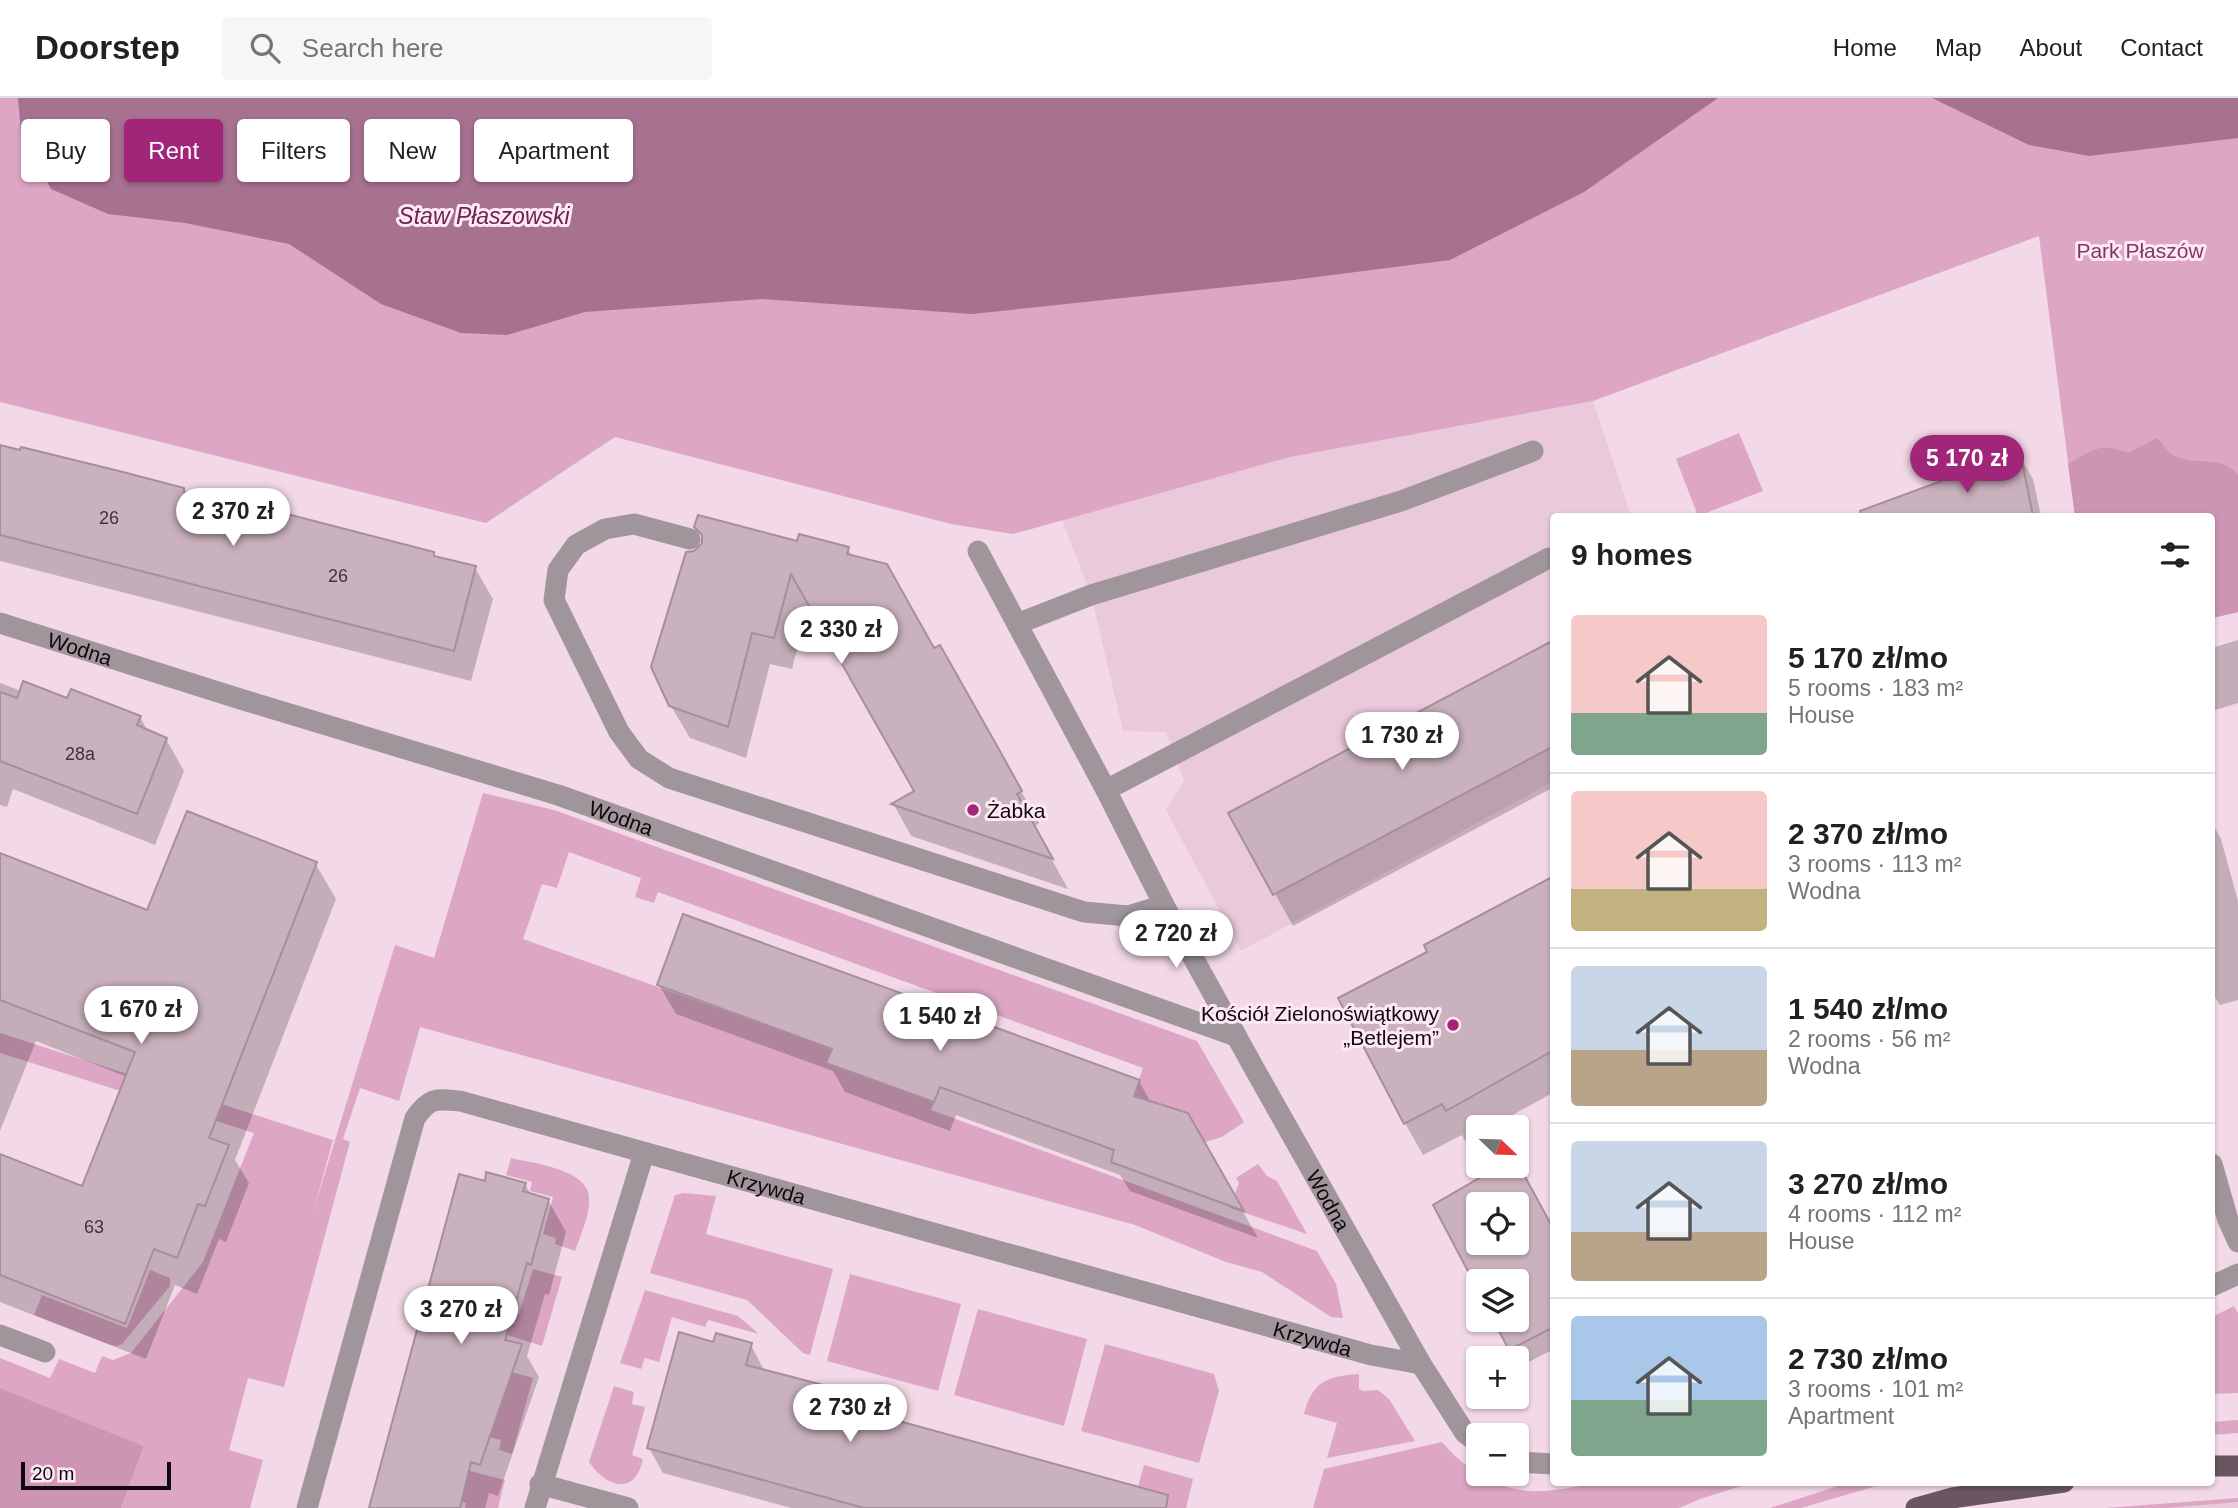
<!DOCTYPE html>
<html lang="en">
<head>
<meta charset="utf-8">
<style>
	:root { --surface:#fff; --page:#f6f6f6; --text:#202124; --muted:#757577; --line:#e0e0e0; --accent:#a12579 }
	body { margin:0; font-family:Arial,sans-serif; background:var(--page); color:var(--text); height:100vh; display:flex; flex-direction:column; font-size:26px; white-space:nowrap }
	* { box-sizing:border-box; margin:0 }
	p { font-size:23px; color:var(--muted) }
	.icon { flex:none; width:38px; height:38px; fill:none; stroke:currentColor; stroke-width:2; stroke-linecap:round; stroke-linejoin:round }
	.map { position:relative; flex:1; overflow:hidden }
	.details { position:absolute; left:1550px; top:415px; width:665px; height:973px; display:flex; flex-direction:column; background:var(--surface); border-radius:7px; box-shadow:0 2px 5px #0004 }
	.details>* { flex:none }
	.hud { position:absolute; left:21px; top:21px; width:665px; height:63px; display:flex; gap:14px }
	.needle { width:46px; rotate:113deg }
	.controls { position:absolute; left:1466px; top:1017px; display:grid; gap:14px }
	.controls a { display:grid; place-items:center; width:63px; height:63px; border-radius:7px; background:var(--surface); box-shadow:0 2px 5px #0004; font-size:35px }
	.scale { position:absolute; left:21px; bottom:18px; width:150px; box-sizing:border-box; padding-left:7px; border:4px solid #10080d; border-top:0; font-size:19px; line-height:24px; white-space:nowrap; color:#10080d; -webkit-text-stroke:5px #fde8f3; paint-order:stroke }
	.price { position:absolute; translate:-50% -60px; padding:0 16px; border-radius:24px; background:#fff; color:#222; font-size:23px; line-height:46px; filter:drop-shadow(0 2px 4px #0008) }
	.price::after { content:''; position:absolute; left:50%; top:42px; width:21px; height:16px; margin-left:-10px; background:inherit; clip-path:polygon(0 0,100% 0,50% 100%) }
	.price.current { background:var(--accent); color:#fff }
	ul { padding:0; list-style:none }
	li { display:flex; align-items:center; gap:21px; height:175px; padding:0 21px }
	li+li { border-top:2px solid var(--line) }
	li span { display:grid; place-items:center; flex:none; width:196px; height:140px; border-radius:7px; color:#555 }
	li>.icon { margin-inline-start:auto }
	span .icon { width:84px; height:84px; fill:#fffc; stroke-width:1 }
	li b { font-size:30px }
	h2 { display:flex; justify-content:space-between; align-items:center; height:84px; padding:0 21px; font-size:30px }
	.pill { padding:0 24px; border-radius:7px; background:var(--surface); box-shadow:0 2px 5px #0004; font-size:24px; line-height:63px }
	.pill.current { background:var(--accent); color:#fff }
	header { display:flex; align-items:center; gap:42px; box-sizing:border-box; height:98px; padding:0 35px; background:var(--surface); border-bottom:2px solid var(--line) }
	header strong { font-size:33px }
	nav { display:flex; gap:38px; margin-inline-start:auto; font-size:24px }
	.search { width:490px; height:63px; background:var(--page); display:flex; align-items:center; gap:18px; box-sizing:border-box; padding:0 24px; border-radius:7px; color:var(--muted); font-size:26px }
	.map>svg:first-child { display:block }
</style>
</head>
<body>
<header>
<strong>Doorstep</strong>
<div class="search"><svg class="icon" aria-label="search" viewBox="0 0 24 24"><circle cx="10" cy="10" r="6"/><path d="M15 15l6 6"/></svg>Search here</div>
<nav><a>Home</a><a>Map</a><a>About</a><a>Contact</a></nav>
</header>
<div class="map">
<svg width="2238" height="1410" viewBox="0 0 2238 1410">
	<rect width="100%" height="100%" fill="#f3d9e7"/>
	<!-- built -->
	<g fill="#eac9db">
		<path d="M 1593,303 L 1631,418 L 1554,418 L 1554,683 L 1241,853 L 1166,712 L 1184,683 L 1166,634 L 1123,633 L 1091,497 L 1062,422 L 1290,359 Z"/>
		<path d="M 2238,1404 L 2238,1410 L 2168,1410 L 2207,1406 Z"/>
	</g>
	<!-- green -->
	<g fill="#dda6c5">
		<path d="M 0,0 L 2238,0 L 2238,514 L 2212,520 L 2212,418 L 2075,418 L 2039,138 L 1593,303 L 1290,359 L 1013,436 L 951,426 L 615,339 L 486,425 L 0,304 Z"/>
		<path d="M 1739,335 L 1763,393 L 1698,418 L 1676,361 Z"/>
		<path d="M 483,695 L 554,712 L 1197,943 L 1244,1024 L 1222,1039 L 1205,1044 L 1228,1085 L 1220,1104 L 1111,1064 L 1143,970 L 658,794 L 654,805 L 635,799 L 641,780 L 569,754 L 557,790 L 542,786 L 523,841 L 832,951 L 827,965 L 934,1004 L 931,1012 L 1317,1153 L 1336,1186 L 1343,1220 L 1331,1219 L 1262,1174 L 1226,1164 L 1135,1127 L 420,929 L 399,1003 L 360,990 L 343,1041 L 350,1044 L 284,1289 L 248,1280 L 229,1352 L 263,1362 L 250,1410 L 121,1410 L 144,1348 L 0,1290 L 0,1260 L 50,1280 L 59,1261 L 95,1275 L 102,1258 L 113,1262 L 131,1255 L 203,1164 L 254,1035 L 0,955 L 0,935 L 333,1042 L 313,1114 L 395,847 L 434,860 Z"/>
		<path d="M 511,1060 C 532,1065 580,1070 588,1094 C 593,1112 580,1137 575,1153 L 555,1146 L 556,1140 L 543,1136 L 553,1099 L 530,1093 L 532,1084 L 506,1077 Z"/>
		<path d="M 1258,1066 L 1267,1078 L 1277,1083 L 1307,1136 L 1230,1110 L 1239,1085 L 1236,1080 Z"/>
		<path d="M 684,1095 L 716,1098 L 706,1136 L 833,1171 L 810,1257 L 803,1255 L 747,1202 L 650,1175 L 675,1097 Z"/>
		<path d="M 533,1171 L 562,1179 L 542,1248 L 504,1236 L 511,1213 L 519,1216 Z"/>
		<path d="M 150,1172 L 170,1180 L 170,1188 L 122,1246 L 116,1248 L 108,1246 L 34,1217 L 42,1197 L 127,1230 Z"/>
		<path d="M 850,1176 L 961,1206 L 938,1293 L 827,1263 Z"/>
		<path d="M 645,1192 L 738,1218 L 759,1236 L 708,1222 L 705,1229 L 672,1219 L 659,1264 L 645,1260 L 641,1271 L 620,1265 Z"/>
		<path d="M 2234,1208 L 2238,1215 L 2238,1295 L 2212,1296 L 2212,1219 Z"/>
		<path d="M 978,1211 L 1087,1241 L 1064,1328 L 954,1297 Z"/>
		<path d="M 1105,1246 L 1214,1276 L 1219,1293 L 1199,1365 L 1081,1333 Z"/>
		<path d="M 494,1269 L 533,1280 L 512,1356 L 499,1352 L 501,1342 L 475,1335 Z"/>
		<path d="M 1359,1276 L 1359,1291 L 1363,1293 L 1378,1292 L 1389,1301 L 1415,1343 L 1327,1360 L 1337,1325 L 1304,1316 C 1312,1284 1327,1278 1359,1276 Z"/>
		<path d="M 614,1288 L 634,1294 L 632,1306 L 645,1309 L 632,1357 L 643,1361 C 635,1398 607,1390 589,1364 Z"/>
		<path d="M 2238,1322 L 2238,1335 L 2212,1337 L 2212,1324 Z"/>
		<path d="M 1442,1344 C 1464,1370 1494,1390 1529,1393 C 1555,1395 1583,1386 1609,1384 C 1657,1381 1706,1384 1754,1384 L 1700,1401 L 1679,1410 L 1313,1410 L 1324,1371 Z"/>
		<path d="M 1144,1367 L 1193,1381 L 1186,1410 L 1132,1410 Z"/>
		<path d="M 466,1372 L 505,1382 L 498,1410 L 465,1410 L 466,1405 L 458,1403 Z"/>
		<path d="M 1850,1384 L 1890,1384 L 1801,1410 L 1770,1410 Z"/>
		<path d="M 2238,1400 L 2238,1404 L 2168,1410 L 2105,1410 Z"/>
	</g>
	<!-- forest -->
	<g fill="#cd94b4">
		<path d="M 2157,340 C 2162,345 2168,354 2173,357 C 2194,369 2222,356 2238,377 L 2238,514 L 2212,520 L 2212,418 L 2075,418 L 2068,366 C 2095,351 2098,344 2129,355 Z"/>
		<path d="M 0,1290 L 144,1348 L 121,1410 L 0,1410 Z"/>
	</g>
	<!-- water -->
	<g fill="#a77190">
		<path d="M 18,0 L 1718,0 L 1584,94 L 1450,162 L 1293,182 L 972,216 L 762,201 L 585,214 L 507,237 L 461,235 L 381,206 L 289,146 L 185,125 L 108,116 L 51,91 L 21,35 Z"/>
		<path d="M 1932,0 L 2238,0 L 2238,40 L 2089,58 L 2029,47 Z"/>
	</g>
	<!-- shadow -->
	<g fill="#0003" fill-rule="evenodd">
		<path d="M 0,349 L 183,392 L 186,396 L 433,455 L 436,460 L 475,470 L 493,501 L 471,583 L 0,463 Z"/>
		<path d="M 2019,357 L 2033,381 L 2041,418 L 1852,418 Z"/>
		<path d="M 696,428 L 848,451 L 853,460 L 957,580 L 1039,725 L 1034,729 L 1068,791 L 911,738 L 894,707 L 916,694 L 809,505 L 792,571 L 770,566 L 746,660 L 690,640 L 671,608 L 695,455 L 704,443 Z"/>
		<path d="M 2238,542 L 2238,605 L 2212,613 L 2212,550 Z"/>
		<path d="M 1554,544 L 1554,689 L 1293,828 L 1231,716 Z"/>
		<path d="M 0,585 L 21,593 L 140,619 L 148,634 L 166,641 L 184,673 L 155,747 L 13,691 L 7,709 L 0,707 Z"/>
		<path d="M 2212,725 L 2221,741 L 2238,803 L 2238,902 L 2220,907 L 2212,894 Z"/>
		<path d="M 0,757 L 148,815 L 315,765 L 336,801 L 235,1062 L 249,1085 L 226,1144 L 219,1141 L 197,1196 L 175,1187 L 146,1261 L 0,1204 L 0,1058 L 83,1090 L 127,979 L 36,943 L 0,1033 Z"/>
		<path d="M 1554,780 L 1554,994 L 1491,1029 L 1479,1029 L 1479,1036 L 1465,1043 L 1462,1037 L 1423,1057 L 1405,1025 Z"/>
		<path d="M 659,887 L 1139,983 L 1151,1005 L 1187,1016 L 1258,1140 L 1130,1093 L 1120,1077 L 956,1017 L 950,1033 L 845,994 L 833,973 L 676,916 Z"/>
		<path d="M 1504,1068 L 1517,1068 L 1554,1134 L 1554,1251 L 1521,1268 L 1496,1222 L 1517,1222 L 1517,1183 L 1436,1108 ZM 1479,1106 L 1517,1106 L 1517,1144 L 1479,1144 Z"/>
		<path d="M 486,1085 L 525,1086 L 531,1097 L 548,1102 L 566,1134 L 549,1197 L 545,1196 L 527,1258 L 539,1279 L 498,1398 L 489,1395 L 485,1410 L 371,1410 Z"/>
		<path d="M 714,1246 L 751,1247 L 765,1274 L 822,1289 L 832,1307 L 1138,1410 L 791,1410 L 663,1375 L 649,1350 Z"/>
	</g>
	<!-- building -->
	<g fill="#cab1be" stroke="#a68e9b" stroke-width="2" fill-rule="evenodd">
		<path d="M 0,347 L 20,352 L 21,349 L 119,373 L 184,390 L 184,394 L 263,414 L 264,410 L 434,454 L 434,458 L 476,468 L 454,553 L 0,437 Z"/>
		<path d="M 2020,354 L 2033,418 L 1861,418 L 1860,413 Z"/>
		<path d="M 698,417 L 797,443 L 799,436 L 849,449 L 847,456 L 887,466 L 934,550 L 940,547 L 996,646 L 1022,693 L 1017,696 L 1053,761 L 891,706 L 914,693 L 791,476 L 774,540 L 752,535 L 728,629 L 669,608 L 651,569 L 686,454 L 694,453 L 702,445 L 702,437 L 694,429 Z"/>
		<path d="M 1554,542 L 1554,648 L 1273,797 L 1228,715 Z"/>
		<path d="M 23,583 L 67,600 L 71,591 L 141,618 L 137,627 L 167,640 L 137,716 L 0,663 L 0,594 L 17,600 Z"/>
		<path d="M 187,713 L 317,764 L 209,1040 L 229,1047 L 205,1108 L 198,1106 L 177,1160 L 154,1151 L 125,1226 L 0,1177 L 0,1056 L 82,1088 L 135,954 L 0,902 L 0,755 L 147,812 Z"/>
		<path d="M 1554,778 L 1554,952 L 1446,1013 L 1442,1006 L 1404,1026 L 1338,900 L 1427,854 L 1424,847 Z"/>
		<path d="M 683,816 L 1140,982 L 1134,998 L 1188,1015 L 1244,1113 L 1111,1064 L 1114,1052 L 940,989 L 934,1004 L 826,965 L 832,951 L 657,887 Z"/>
		<path d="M 1517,1064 L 1554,1132 L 1554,1229 L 1509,1252 L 1493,1222 L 1517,1222 L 1517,1183 L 1479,1183 L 1479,1194 L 1433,1107 L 1500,1068 L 1517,1068 ZM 1479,1106 L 1517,1106 L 1517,1144 L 1479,1144 Z"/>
		<path d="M 486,1074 L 526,1085 L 523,1093 L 549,1101 L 531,1167 L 527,1165 L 505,1242 L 522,1246 L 480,1367 L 471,1364 L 460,1410 L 369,1410 L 459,1076 L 485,1083 Z"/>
		<path d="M 679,1234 L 713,1244 L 716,1235 L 752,1245 L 746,1267 L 823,1287 L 819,1301 L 1168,1397 L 1166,1410 L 864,1410 L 647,1350 Z"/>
	</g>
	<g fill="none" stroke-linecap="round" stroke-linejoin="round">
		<!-- lane -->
		<g stroke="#a0959b" stroke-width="21">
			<path d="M 690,441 L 634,426 L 605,431 L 576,447 L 558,472 L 554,502 L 619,634 L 639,661 L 669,680 L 1084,814 L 1128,818 L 1164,807"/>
			<path d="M 1017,526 L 1091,497 L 1401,403 L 1533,353"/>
			<path d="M 1106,692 L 1549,460"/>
			<path d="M 0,1237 L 45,1254"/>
			<path d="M 540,1386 L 628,1410"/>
			<path id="s1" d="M 307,1410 L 415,1020 C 430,999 435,1001 460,1003 L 1371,1257 L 1421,1266"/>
			<path d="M 535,1410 L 644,1055"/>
		</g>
		<!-- street -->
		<g stroke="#a0959b" stroke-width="21">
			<path id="s2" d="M 978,453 L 1106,692 L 1164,807 L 1254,970 L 1421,1266 L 1465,1335 L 1479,1346"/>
			<path id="s3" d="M 0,525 L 237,600 L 558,697 L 1236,938"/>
			<path d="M 2212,1066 L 2228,1122 L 2238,1144"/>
			<path d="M 2212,1188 L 2238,1176"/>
			<path d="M 1517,1364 L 1554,1366"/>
		</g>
		<!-- primary -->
		<g stroke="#695660" stroke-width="21">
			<path d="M 2212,1368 L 2238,1368"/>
			<path d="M 1916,1410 L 1952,1400 L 2064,1384"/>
		</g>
	</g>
	<!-- markers -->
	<g fill="#a12579" stroke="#fde8f3" stroke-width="2.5">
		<circle cx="973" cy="712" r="7"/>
		<circle cx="1453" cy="927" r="7"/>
	</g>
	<g text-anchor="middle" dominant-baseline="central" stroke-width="6" stroke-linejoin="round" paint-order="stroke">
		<!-- number labels -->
		<g font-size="18" fill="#3e3239">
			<text x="109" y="420">26</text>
			<text x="338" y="478">26</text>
			<text x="80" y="656">28a</text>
			<text x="94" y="1129">63</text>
		</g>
		<!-- park labels -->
		<g font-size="21" fill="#7e3964" stroke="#fde8f3">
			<text x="2140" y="152">Park Płaszów</text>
		</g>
		<!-- street labels -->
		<g font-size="21" fill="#10080d" stroke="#fde8f3">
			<text stroke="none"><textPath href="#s3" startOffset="84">Wodna</textPath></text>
			<text stroke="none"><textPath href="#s3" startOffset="651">Wodna</textPath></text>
			<text stroke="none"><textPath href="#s1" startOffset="775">Krzywda</textPath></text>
			<text stroke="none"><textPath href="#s2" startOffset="738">Wodna</textPath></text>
			<text stroke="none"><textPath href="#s1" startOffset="1342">Krzywda</textPath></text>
		</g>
		<!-- poi labels -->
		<g font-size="21" fill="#10080d" stroke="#fde8f3" text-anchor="start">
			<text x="987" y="712">Żabka</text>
			<text x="1439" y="915" text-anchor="end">Kościół Zielonoświątkowy<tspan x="1439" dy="24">„Betlejem”</tspan></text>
		</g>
		<!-- water labels -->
		<g font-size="23" font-style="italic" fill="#68244f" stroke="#fde8f3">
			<text x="484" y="118">Staw Płaszowski</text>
		</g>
	</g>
</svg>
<div class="controls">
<a><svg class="needle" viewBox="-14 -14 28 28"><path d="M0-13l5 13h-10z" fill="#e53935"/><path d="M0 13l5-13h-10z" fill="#757577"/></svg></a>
<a><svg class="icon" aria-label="locate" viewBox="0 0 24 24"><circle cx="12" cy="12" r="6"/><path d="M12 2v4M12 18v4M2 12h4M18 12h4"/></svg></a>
<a><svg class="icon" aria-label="layers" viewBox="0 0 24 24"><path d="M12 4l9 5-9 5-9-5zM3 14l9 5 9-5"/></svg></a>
<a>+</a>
<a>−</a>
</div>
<div class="scale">20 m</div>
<b class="price current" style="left:1967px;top:397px">5 170 zł</b>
<b class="price" style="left:233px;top:450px">2 370 zł</b>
<b class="price" style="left:841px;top:568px">2 330 zł</b>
<b class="price" style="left:1402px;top:674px">1 730 zł</b>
<b class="price" style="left:1176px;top:872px">2 720 zł</b>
<b class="price" style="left:141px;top:948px">1 670 zł</b>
<b class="price" style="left:940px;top:955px">1 540 zł</b>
<b class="price" style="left:461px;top:1248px">3 270 zł</b>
<b class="price" style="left:850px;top:1346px">2 730 zł</b>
<div class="hud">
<a class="pill">Buy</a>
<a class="pill current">Rent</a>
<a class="pill">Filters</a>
<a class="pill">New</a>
<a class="pill">Apartment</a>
</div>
<section class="details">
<h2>9 homes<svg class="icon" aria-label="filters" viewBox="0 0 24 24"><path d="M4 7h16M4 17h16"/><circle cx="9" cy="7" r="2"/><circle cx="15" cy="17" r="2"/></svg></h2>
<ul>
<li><span style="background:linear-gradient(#f6c9c9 70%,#7fa58c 0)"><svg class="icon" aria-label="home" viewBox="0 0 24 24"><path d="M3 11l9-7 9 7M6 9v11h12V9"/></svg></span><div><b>5 170 zł/mo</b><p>5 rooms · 183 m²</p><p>House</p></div></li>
<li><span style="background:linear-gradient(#f6c9c9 70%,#c2b280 0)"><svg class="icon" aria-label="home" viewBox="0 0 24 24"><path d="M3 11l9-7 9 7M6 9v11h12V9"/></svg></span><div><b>2 370 zł/mo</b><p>3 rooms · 113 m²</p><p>Wodna</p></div></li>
<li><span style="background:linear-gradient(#c9d6e8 60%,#b9a48a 0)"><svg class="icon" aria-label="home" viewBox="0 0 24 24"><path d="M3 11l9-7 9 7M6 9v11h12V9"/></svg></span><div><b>1 540 zł/mo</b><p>2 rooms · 56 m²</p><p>Wodna</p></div></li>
<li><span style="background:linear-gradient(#c9d6e8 65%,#b9a48a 0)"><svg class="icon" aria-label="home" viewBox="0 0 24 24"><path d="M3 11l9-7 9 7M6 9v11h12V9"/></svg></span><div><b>3 270 zł/mo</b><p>4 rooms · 112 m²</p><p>House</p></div></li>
<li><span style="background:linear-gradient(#a9c7e8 60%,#7fa58c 0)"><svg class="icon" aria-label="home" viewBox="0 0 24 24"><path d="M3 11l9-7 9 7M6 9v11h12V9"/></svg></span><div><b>2 730 zł/mo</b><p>3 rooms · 101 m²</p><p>Apartment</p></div></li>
</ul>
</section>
</div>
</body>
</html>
